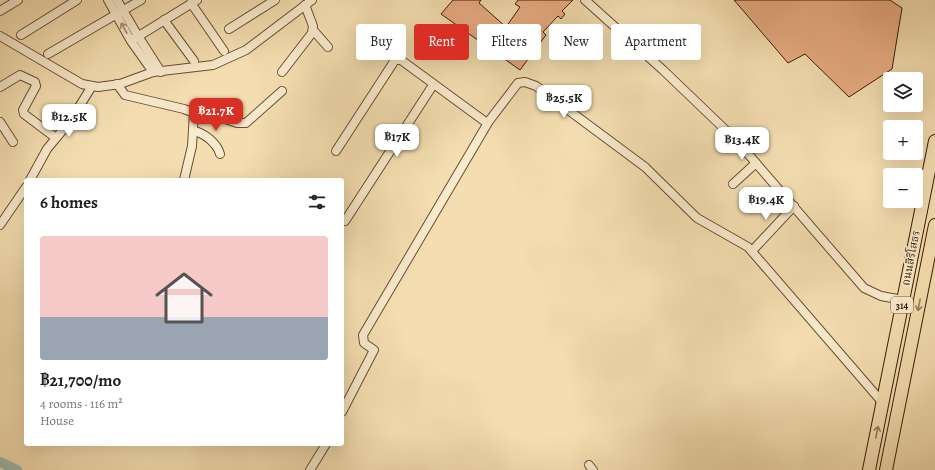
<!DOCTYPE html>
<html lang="en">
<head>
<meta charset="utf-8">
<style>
	:root { --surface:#fff; --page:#f6f6f6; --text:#222; --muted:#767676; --accent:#d93025 }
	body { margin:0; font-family:Alegreya,"Noto Serif Thai",serif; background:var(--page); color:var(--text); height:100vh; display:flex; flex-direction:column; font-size:15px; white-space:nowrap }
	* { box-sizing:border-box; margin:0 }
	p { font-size:13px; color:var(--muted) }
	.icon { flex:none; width:22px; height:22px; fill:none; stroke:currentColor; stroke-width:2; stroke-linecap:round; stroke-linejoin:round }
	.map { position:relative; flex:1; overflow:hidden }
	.drawer { position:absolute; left:24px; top:178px; width:320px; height:268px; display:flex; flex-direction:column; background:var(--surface); border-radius:4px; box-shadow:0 4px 16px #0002 }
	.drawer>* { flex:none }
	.top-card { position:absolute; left:356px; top:24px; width:380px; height:36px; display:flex; gap:8px }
	.fabs { position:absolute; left:883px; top:72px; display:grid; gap:8px }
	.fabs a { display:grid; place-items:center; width:40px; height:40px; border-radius:4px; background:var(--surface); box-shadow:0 4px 16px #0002; font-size:20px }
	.price { position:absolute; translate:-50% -34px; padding:0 9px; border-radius:8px; background:#fff; color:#222; font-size:13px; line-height:26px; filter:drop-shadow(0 1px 2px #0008) }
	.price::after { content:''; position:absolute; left:50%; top:24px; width:12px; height:9px; margin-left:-6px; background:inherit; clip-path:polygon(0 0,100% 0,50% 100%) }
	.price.active { background:var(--accent); color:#fff }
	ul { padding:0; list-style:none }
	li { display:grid; align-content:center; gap:8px; height:212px; padding:0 16px }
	li span { display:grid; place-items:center; height:124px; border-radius:4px; color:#555 }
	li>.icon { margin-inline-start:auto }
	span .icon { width:72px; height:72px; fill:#fffc; stroke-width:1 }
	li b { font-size:17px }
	h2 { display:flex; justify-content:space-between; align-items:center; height:48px; padding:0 16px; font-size:17px }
	.chip { padding:0 14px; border-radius:4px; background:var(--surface); box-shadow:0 4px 16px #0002; font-size:14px; line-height:36px }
	.chip.active { background:var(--accent); color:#fff }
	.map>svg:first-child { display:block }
</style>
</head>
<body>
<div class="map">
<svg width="935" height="470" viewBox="0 0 935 470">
	<rect width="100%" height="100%" fill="#f4deb1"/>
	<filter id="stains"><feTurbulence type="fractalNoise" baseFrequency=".005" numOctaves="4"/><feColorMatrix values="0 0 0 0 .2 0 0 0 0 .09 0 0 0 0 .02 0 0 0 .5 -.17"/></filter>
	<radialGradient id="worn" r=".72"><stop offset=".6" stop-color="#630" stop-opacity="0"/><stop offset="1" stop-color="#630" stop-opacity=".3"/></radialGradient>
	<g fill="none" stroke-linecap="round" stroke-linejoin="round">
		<!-- river -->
		<path stroke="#9cbcaf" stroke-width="10" d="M 0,462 L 17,470"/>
	</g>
	<!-- building -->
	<g fill="#e9ad83" stroke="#3d1c09">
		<path d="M 453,0 L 481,0 L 479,3 L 506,27 L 520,7 L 515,4 L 518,0 L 573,0 L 562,11 L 565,14 L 561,19 L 558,16 L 543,32 L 546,35 L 520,70 L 441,14 Z"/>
		<path d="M 734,0 L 890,0 L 902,8 L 892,69 L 849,97 L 805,54 L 788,63 Z"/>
	</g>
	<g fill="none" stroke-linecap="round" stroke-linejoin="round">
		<defs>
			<g id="minor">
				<path d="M 108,0 L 131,41 L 153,72"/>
				<path d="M 117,0 L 138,36 L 161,72"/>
				<path d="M 585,0 L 663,70 L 736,140 L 864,288 L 881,296 L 903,300"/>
				<path d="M 191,3 L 224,51"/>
				<path d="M 0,11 L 18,0"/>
				<path d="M 164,20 L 194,61"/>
				<path d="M 229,29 L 275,0"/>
				<path d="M 313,30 L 328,47"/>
				<path d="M 21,35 L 77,0"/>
				<path d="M 0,36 L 82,84 L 98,87 L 120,84 L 153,72 L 213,65 L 246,50 L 312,0"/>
				<path d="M 134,39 L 197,0"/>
				<path d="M 48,54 L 141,0"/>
				<path d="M 282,72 L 312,33 L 313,26 L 305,5"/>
				<path d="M 117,84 L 125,95 L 184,109 L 194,113 L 192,146 L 184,180"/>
				<path d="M 0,87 L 20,75 L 35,82 L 36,86 L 23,110 L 24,114 L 56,138"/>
				<path d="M 194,119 L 217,116 L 237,123 L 246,123 L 282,91"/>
				<path d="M 0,122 L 13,142"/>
				<path d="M 194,131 C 204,133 217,143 220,154"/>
				<path d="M 336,151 L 395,60 L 401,60 L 487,123"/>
				<path d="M 30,180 L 47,149 L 71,120 L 92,86"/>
				<path d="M 733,184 L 756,163"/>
				<path d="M 345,221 L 433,85"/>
				<path d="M 0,225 L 26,187"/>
				<path d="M 752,251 L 794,206"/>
				<path d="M 342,412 L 374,350 L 364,343 L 363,335 L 489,121 L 518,83 L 525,82 L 536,86 L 645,167 L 697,218 L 748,247 L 882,402"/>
				<path d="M 589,465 L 593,470"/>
				<path d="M 310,470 L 326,444"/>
			</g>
			<g id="highway">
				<path d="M 869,470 L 935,141"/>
				<path d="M 886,470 L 935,225"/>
			</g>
		</defs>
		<!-- minor casing -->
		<use href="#minor" stroke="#6b4c33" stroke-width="10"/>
		<!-- highway casing -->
		<use href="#highway" stroke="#3d1c09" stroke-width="14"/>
		<!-- minor -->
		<use href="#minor" stroke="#f8eacc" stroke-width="8"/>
		<!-- highway -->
		<use href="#highway" stroke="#f4deb1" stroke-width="12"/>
	</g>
	<!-- one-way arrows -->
	<defs><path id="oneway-shaft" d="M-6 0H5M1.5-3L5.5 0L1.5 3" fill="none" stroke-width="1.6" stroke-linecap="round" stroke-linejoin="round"/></defs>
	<use stroke="#a48d74" href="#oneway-shaft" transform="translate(124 28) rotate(-119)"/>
	<g stroke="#987d5d">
		<use href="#oneway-shaft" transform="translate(919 305) rotate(101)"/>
		<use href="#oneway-shaft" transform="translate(877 432) rotate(-79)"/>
	</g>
	<g text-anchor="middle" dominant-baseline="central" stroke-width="3.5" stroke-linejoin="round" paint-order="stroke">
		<!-- shield labels -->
		<rect fill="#f8eacc" stroke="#755a44" stroke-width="1" x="891" y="297" width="22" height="16" rx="3"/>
		<g font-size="10" font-weight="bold" fill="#3d1c09">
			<text x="902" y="305">314</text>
		</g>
		<!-- street labels -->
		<g font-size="11" fill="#3d1c09" stroke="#f8eacc">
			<text transform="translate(911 258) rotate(-79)">ถนนสิริโสธร</text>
		</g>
	</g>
	<rect width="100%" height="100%" filter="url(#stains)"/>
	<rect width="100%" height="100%" fill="url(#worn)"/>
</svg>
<div class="fabs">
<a><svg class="icon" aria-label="layers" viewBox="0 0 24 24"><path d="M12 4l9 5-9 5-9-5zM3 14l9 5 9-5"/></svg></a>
<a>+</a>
<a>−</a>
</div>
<b class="price" style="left:564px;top:119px">฿25.5K</b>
<b class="price active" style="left:216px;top:132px">฿21.7K</b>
<b class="price" style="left:69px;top:138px">฿12.5K</b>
<b class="price" style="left:397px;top:158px">฿17K</b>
<b class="price" style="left:742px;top:161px">฿13.4K</b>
<b class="price" style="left:766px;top:221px">฿19.4K</b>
<div class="top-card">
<a class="chip">Buy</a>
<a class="chip active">Rent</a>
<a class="chip">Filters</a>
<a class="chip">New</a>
<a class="chip">Apartment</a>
</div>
<section class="drawer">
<h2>6 homes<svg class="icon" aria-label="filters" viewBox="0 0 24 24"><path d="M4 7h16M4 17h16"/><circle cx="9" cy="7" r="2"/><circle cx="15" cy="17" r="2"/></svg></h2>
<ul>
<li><span style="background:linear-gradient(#f6c9c9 65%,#9aa5b1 0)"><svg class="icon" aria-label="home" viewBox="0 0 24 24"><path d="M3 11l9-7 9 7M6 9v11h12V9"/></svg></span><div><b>฿21,700/mo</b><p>4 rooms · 116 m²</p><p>House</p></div></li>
</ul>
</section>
</div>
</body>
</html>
